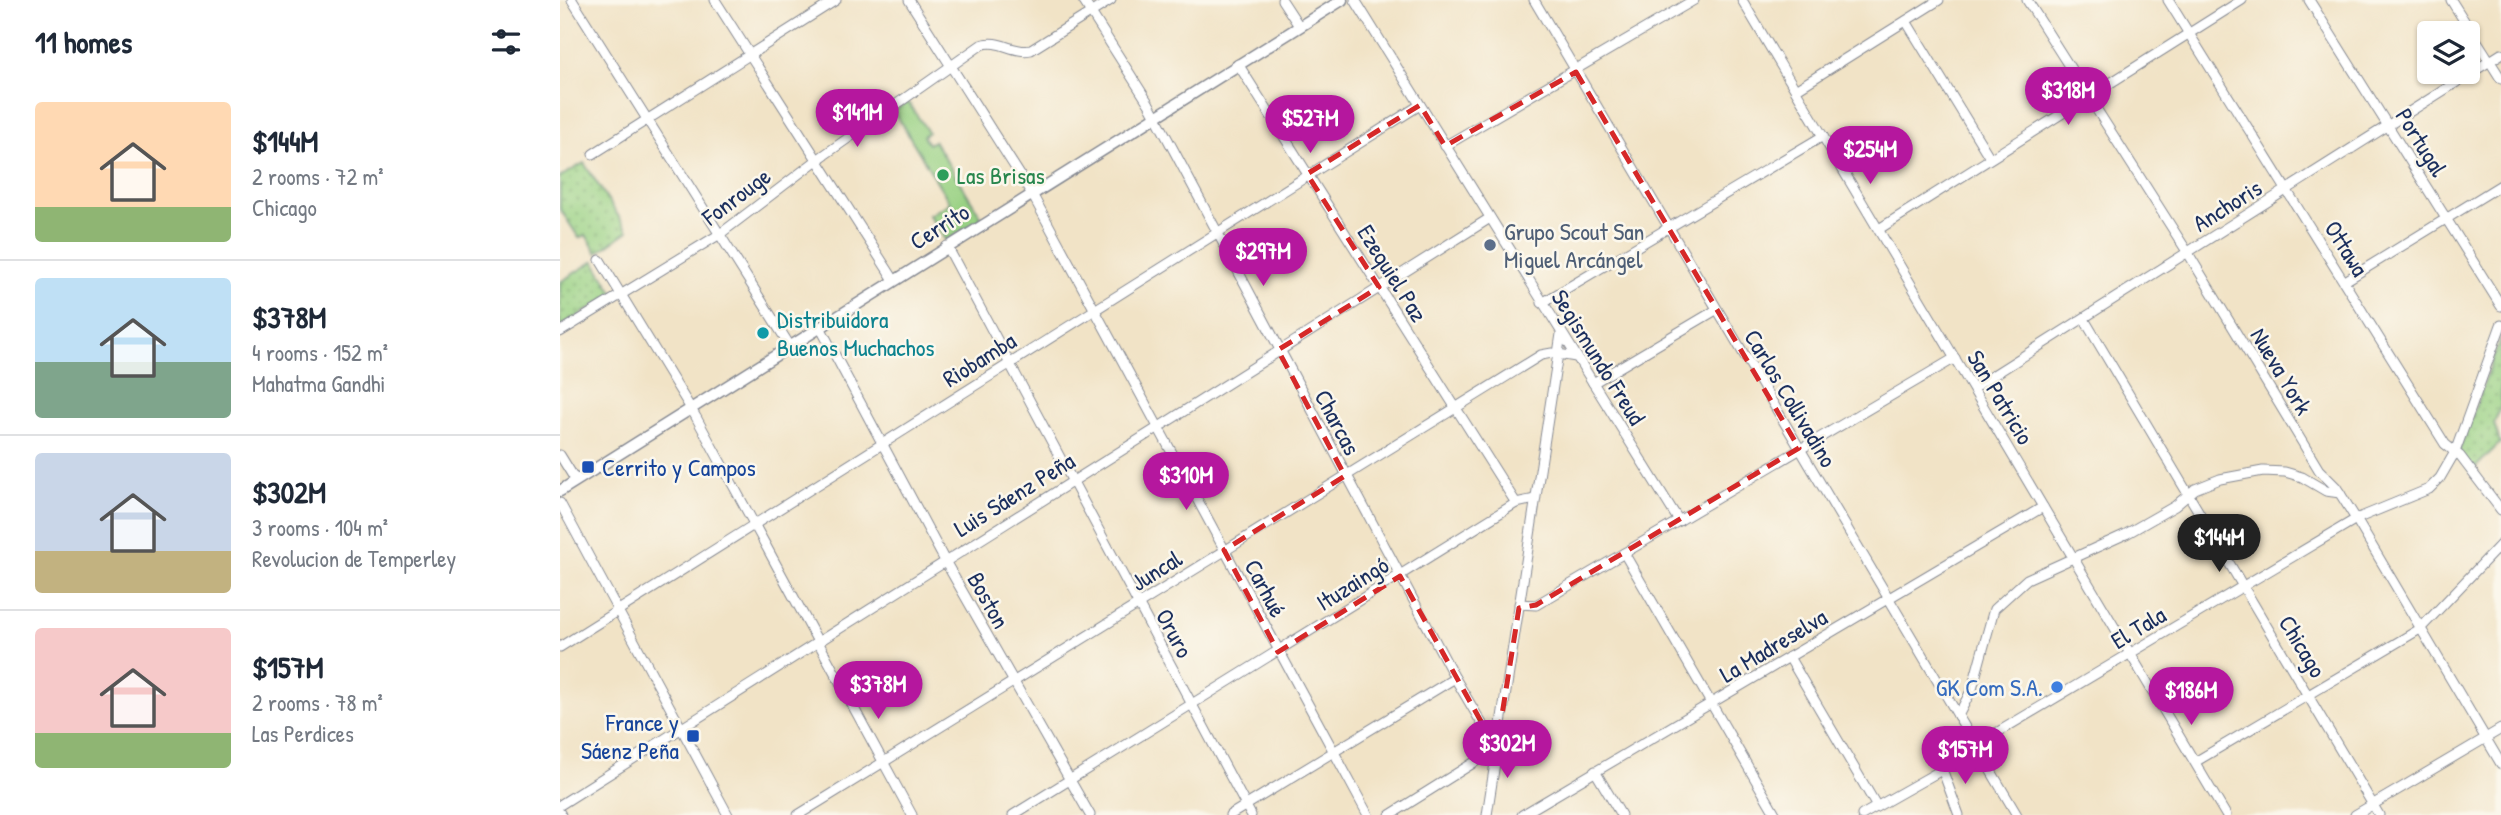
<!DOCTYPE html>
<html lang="en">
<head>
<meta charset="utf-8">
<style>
	:root { --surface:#fff; --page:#f6f6f7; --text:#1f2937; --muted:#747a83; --line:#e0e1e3; --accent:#b5179e }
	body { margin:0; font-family:"Patrick Hand",sans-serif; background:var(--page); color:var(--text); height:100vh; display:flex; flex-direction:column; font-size:26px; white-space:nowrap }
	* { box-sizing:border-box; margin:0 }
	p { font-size:23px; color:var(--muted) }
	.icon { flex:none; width:38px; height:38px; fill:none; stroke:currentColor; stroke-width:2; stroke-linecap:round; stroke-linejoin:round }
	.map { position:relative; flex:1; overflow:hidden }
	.drawer { display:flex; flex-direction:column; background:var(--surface); width:560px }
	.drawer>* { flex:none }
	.buttons { position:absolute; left:1857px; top:21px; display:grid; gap:14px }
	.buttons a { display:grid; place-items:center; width:63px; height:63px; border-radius:7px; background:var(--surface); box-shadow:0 2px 5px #0004; font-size:35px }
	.price { position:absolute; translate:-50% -60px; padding:0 16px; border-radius:24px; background:var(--accent); color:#fff; font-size:23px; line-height:46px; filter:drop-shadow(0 2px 4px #0008) }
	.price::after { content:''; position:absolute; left:50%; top:42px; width:21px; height:16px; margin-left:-10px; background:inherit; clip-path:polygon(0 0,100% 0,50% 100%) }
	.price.current { background:#222; color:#fff }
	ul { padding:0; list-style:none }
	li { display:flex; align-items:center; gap:21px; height:175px; padding:0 35px }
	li+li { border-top:2px solid var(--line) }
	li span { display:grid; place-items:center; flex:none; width:196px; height:140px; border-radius:7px; color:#555 }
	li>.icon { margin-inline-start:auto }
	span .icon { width:84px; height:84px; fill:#fffc; stroke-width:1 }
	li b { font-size:30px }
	h2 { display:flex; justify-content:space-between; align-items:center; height:84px; padding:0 35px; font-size:30px }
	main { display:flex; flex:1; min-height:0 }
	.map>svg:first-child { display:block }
</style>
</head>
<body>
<main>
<section class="drawer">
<h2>11 homes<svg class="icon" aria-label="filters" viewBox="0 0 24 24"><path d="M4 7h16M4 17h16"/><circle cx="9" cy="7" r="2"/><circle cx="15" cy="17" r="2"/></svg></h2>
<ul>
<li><span style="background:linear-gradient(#ffd9b3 75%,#8fb573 0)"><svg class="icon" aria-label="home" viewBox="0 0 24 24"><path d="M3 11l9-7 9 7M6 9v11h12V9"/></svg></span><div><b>$144M</b><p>2 rooms · 72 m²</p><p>Chicago</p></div></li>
<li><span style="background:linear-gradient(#bfe0f5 60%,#7fa58c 0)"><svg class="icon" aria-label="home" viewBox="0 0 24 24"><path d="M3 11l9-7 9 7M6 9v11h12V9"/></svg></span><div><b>$378M</b><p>4 rooms · 152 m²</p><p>Mahatma Gandhi</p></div></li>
<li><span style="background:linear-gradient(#c9d6e8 70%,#c2b280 0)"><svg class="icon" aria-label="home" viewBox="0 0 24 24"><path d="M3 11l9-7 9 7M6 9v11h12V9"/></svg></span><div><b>$302M</b><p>3 rooms · 104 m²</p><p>Revolucion de Temperley</p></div></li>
<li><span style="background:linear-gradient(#f6c9c9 75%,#8fb573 0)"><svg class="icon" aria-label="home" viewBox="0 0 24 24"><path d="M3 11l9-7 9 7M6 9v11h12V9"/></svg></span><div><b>$157M</b><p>2 rooms · 78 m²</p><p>Las Perdices</p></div></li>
</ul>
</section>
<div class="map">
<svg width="1941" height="815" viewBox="0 0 1941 815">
	<defs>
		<pattern id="park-dots" width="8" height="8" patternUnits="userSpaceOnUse" patternTransform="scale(1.75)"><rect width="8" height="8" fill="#99d183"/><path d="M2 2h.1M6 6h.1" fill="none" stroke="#7caa6e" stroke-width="1.8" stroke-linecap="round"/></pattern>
	</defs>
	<rect width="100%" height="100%" fill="#fbf7ec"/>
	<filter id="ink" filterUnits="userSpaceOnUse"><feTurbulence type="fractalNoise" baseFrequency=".0143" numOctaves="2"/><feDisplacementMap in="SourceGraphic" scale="14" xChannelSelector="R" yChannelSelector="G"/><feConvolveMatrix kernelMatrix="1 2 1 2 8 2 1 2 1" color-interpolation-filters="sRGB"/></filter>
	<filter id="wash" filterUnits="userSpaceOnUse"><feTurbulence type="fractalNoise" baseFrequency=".00686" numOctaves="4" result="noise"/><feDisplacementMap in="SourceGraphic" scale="28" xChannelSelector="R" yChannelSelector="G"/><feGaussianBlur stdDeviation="1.57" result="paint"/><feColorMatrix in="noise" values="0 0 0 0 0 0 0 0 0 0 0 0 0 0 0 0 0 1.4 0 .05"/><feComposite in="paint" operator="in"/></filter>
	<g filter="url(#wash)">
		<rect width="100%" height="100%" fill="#f1e3c6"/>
		<!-- grass -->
		<path fill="#99d183" stroke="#5a8070" stroke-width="2" d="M 348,102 L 368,132 L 363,136 L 368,144 L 374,141 L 422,218 L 386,241 L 369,215 L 390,203 L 334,111 Z"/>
		<!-- park -->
		<g fill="url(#park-dots)" stroke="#5a8070" stroke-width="2">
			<path d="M 24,163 L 68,231 L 37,253 L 26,235 L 19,238 L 0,209 L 0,177 Z"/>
			<path d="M 34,261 L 54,294 L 0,327 L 0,282 Z"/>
			<path d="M 1941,337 L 1941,406 L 1934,423 L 1940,443 L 1913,470 L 1899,451 Z"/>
		</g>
	</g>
	<g filter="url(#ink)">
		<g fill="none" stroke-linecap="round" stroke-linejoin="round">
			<defs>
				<g id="minor">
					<path d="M 12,0 L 230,346"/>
					<path d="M 155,0 L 334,280"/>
					<path d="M 349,0 L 472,194 L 808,815"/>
					<path d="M 523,0 L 589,104 L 895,678 L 928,734 L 938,740"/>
					<path d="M 722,0 L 739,26"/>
					<path d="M 795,0 L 1119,521"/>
					<path d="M 974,0 L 1457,815"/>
					<path d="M 1182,0 L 1666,815"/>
					<path d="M 1467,0 L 1628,253 L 1759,470 L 1776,487 L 1796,519 L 1941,764"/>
					<path d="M 1608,0 L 1885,444 L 1900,456 L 1941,510"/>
					<path d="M 1749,0 L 1941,306"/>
					<path d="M 1891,0 L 1941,79"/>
					<path d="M 1346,21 L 1430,158"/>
					<path d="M 678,64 L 956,503"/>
					<path d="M 1237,89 L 1379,0"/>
					<path d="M 885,146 L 1134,0"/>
					<path d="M 33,154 L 276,0"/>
					<path d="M 1319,229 L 1682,0"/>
					<path d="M 387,246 L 691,815"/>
					<path d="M 40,260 L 136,417 L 352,815"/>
					<path d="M 1785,281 L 1941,185"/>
					<path d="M 982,303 L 1263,136"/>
					<path d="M 1524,319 L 1819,815"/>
					<path d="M 260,327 L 385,561 L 530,815"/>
					<path d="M 0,332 L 160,234 L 257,160 L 421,45 C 438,38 454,54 471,50 L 551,0"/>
					<path d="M 1033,383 L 1156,310"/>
					<path d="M 1413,388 L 1941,54"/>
					<path d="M 0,455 L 16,481"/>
					<path d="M 0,503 L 168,815"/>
					<path d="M 1064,553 L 1216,815"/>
					<path d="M 959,604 L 976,605 L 1395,358"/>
					<path d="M 0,647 L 860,105"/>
					<path d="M 1229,657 L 1316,805"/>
					<path d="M 1398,716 L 1412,689 L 1434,609 L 1467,579 L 1566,534 L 1615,506 L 1635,489 L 1660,479 L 1703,471 L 1725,472 L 1742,477 L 1766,491 L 1780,493"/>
					<path d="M 1635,762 L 1860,629 L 1941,544"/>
					<path d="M 1382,769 L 1399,815"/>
					<path d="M 1035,771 L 1061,815"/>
					<path d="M 0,805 L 930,218"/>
					<path d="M 0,813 L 1,815"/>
					<path d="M 238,815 L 981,355 L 992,353 L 1016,357"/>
					<path d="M 453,815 L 956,503 L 975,499"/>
					<path d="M 670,815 L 895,678"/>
					<path d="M 830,815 L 918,760 L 927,758 L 935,760"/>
					<path d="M 927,815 L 1001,334"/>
					<path d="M 962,815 L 1483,507"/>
					<path d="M 1302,815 L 1378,772 L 1391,760 L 1796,519 L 1869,489 L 1880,478 L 1895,452 L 1941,325"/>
					<path d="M 1795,815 L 1941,729"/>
				</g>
				<path id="major" d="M 0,491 L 782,0"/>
			</defs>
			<!-- minor casing -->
			<use href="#minor" stroke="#868992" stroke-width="11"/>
			<!-- major casing -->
			<use href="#major" stroke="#868992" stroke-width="13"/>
			<!-- minor -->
			<use href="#minor" stroke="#fff" stroke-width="9"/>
			<!-- major -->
			<use href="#major" stroke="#fff" stroke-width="10"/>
		</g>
	</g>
	<!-- marked area -->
	<path fill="none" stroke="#d62828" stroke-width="5" stroke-dasharray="14 9" stroke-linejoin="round" d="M 1016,72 L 1239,448 L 976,605 L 959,608 L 938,740 L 928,734 L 840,576 L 718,652 L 664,550 L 785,476 L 718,350 L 819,287 L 747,174 L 860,105 L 885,146 Z"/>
	<!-- markers -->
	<circle fill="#2e9e5b" stroke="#fbf7ec" stroke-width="2.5" cx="383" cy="175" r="7"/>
	<circle fill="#5c6f8a" stroke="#fbf7ec" stroke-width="2.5" cx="930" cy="245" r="7"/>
	<circle fill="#0f9aa8" stroke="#fbf7ec" stroke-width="2.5" cx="203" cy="333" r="7"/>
	<g fill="#1a4fb4" stroke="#fbf7ec" stroke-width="2.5">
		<rect x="21" y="460" width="14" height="14" rx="3.5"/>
		<rect x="126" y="729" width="14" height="14" rx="3.5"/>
	</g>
	<circle fill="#3f7fe0" stroke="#fbf7ec" stroke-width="2.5" cx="1497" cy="687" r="7"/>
	<g text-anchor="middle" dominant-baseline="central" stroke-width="5" stroke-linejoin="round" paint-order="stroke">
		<!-- street labels -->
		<g font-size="24" fill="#1b2f5e" stroke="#fbf7ec">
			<text transform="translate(1862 142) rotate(58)">Portugal</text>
			<text transform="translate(176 196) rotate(-37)">Fonrouge</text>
			<text transform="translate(1667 205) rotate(-32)">Anchoris</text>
			<text transform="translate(379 226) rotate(-32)">Cerrito</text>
			<text transform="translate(1787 248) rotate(58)">Ottawa</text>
			<text transform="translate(833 273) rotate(58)">Ezequiel Paz</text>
			<text transform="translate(1039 357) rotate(58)">Segismundo Freud</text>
			<text transform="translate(419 359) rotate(-32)">Riobamba</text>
			<text transform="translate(1722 371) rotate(59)">Nueva York</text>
			<text transform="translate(1441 397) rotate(59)">San Patricio</text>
			<text transform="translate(1231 398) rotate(59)">Carlos Collivadino</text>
			<text transform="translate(778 422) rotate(62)">Charcas</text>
			<text transform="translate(454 494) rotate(-32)">Luis Sáenz Peña</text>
			<text transform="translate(596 570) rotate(-32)">Juncal</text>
			<text transform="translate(792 583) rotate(-32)">Ituzaingó</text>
			<text transform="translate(706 588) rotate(62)">Carhué</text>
			<text transform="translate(429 600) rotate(61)">Boston</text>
			<text transform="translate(1578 627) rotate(-31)">El Tala</text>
			<text transform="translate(615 633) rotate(62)">Oruro</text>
			<text transform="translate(1213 645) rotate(-31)">La Madreselva</text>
			<text transform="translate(1743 646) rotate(59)">Chicago</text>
		</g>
		<!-- leisure labels -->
		<g font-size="24" fill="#27864d" stroke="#fbf7ec" text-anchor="start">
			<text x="397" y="175">Las Brisas</text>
		</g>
		<!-- service labels -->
		<g font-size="24" fill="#4e5e75" stroke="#fbf7ec" text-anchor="start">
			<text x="944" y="231">Grupo Scout San<tspan x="944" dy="28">Miguel Arcángel</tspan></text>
		</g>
		<!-- culture labels -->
		<g font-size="24" fill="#0d838f" stroke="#fbf7ec" text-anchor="start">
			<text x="217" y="319">Distribuidora<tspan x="217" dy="28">Buenos Muchachos</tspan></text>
		</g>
		<!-- transit labels -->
		<g font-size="24" fill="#164399" stroke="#fbf7ec" text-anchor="start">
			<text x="42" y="467">Cerrito y Campos</text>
			<text x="119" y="722" text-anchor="end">France y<tspan x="119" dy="28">Sáenz Peña</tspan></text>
		</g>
		<!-- shop labels -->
		<g font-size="24" fill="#366cbe" stroke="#fbf7ec" text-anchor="end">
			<text x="1483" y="687">GK Com S.A.</text>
		</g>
	</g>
</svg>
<div class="buttons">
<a><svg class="icon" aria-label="layers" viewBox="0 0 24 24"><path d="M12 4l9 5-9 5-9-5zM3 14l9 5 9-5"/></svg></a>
</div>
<b class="price" style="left:1508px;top:127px">$318M</b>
<b class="price" style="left:297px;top:149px">$141M</b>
<b class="price" style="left:750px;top:155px">$527M</b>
<b class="price" style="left:1310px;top:186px">$254M</b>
<b class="price" style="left:703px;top:288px">$297M</b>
<b class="price" style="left:626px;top:512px">$310M</b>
<b class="price current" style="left:1659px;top:574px">$144M</b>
<b class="price" style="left:318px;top:721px">$378M</b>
<b class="price" style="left:1631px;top:727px">$186M</b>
<b class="price" style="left:947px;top:780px">$302M</b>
<b class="price" style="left:1405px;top:786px">$157M</b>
</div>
</main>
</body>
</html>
